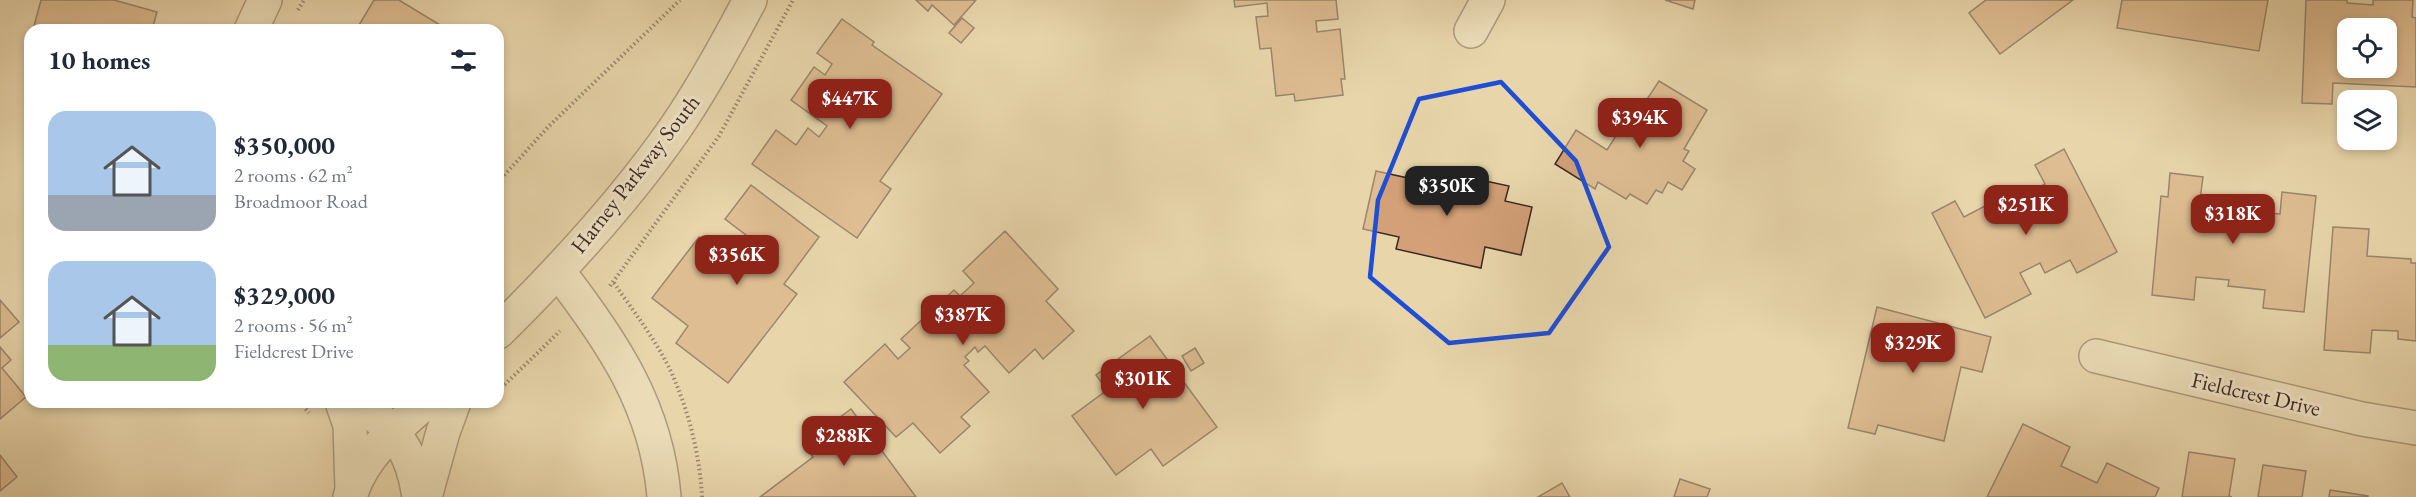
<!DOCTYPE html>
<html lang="en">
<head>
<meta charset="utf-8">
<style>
	:root { --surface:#fff; --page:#f2f2f3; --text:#1f2937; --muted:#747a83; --accent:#8f2418 }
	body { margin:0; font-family:"EB Garamond",serif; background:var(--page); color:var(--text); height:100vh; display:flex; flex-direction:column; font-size:22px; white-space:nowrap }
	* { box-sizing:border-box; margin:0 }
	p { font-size:20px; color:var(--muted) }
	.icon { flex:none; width:33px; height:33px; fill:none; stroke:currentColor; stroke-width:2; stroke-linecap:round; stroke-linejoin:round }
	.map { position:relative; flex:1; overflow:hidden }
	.side { position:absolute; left:24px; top:24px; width:480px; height:384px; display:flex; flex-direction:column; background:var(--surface); border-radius:18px; box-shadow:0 3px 9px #0003 }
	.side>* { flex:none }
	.buttons { position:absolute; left:2337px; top:18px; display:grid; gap:12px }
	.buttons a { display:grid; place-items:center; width:60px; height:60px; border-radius:12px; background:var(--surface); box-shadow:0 3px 9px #0003; font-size:30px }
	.price { position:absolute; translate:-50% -51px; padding:0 14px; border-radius:12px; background:var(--accent); color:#fff; font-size:20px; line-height:39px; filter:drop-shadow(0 2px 3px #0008) }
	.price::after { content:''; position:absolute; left:50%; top:36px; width:18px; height:14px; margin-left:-9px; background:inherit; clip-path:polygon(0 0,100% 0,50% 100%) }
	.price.current { background:#222; color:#fff }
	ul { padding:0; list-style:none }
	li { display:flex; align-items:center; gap:18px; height:150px; padding:0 24px }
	li span { display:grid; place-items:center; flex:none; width:168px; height:120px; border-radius:18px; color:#555 }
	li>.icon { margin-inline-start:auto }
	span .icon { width:72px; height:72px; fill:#fffc; stroke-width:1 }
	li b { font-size:26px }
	h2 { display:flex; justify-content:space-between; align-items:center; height:72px; padding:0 24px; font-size:26px }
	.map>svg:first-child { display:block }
</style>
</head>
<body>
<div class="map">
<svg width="2416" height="497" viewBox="0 0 2416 497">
	<rect width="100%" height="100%" fill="#e8d6aa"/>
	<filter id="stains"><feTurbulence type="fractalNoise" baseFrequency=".00333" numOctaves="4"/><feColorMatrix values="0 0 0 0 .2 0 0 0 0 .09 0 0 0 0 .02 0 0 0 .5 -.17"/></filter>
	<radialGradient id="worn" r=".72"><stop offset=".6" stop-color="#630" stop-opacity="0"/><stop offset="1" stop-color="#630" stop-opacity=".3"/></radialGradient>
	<!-- building -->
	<g fill="#d3a077" stroke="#3b2923" stroke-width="1.5" fill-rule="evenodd">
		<path d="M 41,0 L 114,0 L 157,12 L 152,30 L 33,30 Z"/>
		<path d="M 374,0 L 399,0 L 445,28 L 443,30 L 356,30 Z"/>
		<path d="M 916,0 L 976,0 L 954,25 L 932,5 L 928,11 Z"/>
		<path d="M 1234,0 L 1336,0 L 1338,19 L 1316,21 L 1317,32 L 1340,29 L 1345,79 L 1341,79 L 1343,95 L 1295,101 L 1294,94 L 1276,96 L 1271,48 L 1260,49 L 1256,17 L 1268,16 L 1267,3 L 1235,7 Z"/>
		<path d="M 1665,0 L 1695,0 L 1693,9 Z"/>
		<path d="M 1986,0 L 2073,0 L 2000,54 L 1969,13 Z"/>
		<path d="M 2122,0 L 2268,0 L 2259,51 L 2117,28 Z"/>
		<path d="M 2306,0 L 2347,0 L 2347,3 L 2373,5 L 2373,0 L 2413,0 L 2412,17 L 2416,18 L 2416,87 L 2333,83 L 2332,104 L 2302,103 ZM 2348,28 L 2386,28 L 2386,68 L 2348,68 Z"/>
		<path d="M 962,18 L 974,28 L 961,43 L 949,33 Z"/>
		<path d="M 842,19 L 874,42 L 872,45 L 942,94 L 880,181 L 891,189 L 857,238 L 752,164 L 776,130 L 796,145 L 808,128 L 819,137 L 827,126 L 791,100 L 814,67 L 825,75 L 832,64 L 817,53 Z"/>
		<path d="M 1659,81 L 1707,110 L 1684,149 L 1689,151 L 1683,161 L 1695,169 L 1682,190 L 1668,182 L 1662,193 L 1656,190 L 1647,204 L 1630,194 L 1626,199 L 1598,182 L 1595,189 L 1555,164 L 1576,130 L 1607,150 L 1631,112 L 1636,116 Z"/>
		<path d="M 2064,149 L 2117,252 L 2077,273 L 2070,260 L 2045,273 L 2040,263 L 2020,273 L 2031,294 L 1985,318 L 1932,213 L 1955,201 L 1964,217 L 2008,194 L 2011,201 L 2045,184 L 2035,165 Z"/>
		<path d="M 1376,171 L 1440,185 L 1443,172 L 1509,186 L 1505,201 L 1532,207 L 1521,255 L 1485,247 L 1481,268 L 1396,249 L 1399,237 L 1363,229 Z"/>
		<path d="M 2170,173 L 2203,177 L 2200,200 L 2246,204 L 2245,211 L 2280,214 L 2282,192 L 2316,196 L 2304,312 L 2263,308 L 2265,290 L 2228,286 L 2229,280 L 2196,277 L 2194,300 L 2152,295 L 2161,196 L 2168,197 Z"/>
		<path d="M 751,185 L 819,237 L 784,284 L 797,294 L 728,383 L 676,343 L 688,326 L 652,298 L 699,237 L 736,267 L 755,242 L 725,219 Z"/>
		<path d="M 2333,227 L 2369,229 L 2367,256 L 2411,259 L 2411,263 L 2416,263 L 2416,341 L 2398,339 L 2398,331 L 2372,330 L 2370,353 L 2324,350 Z"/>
		<path d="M 1005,231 L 1058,289 L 1046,301 L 1074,331 L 1043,359 L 1035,349 L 1009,373 L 985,346 L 978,352 L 975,347 L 965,357 L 969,361 L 964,365 L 989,392 L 961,417 L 970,426 L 940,453 L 913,423 L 896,437 L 844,382 L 885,344 L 898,359 L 910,348 L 901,339 L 954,290 L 960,296 L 974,283 L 963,271 Z"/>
		<path d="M 0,300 L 19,322 L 0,338 Z"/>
		<path d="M 1877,307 L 1991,337 L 1982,372 L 1961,367 L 1944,441 L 1878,425 L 1875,434 L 1848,428 Z"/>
		<path d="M 1150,336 L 1217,427 L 1163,466 L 1151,449 L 1116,475 L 1072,416 L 1107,390 L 1096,375 Z"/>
		<path d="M 0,347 L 11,360 L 2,368 L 26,397 L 0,419 Z"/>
		<path d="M 1195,348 L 1204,363 L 1191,371 L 1182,356 Z"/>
		<path d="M 851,409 L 916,497 L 760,497 L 813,457 L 804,444 Z"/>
		<path d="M 2023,424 L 2070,447 L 2061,466 L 2097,483 L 2107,463 L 2159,488 L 2155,497 L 1987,497 Z"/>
		<path d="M 2189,452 L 2235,459 L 2229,496 L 2232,497 L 2182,497 Z"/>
		<path d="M 0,455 L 17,477 L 0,491 Z"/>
		<path d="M 2263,465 L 2306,471 L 2302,497 L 2258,497 Z"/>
		<path d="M 1680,479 L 1710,489 L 1707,497 L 1674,497 Z"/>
		<path d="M 1562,483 L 1570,497 L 1538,497 Z"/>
		<path d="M 2330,490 L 2368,496 L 2368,497 L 2329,497 Z"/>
	</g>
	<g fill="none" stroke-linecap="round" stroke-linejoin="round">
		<defs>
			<g id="street">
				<path d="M 251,30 L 265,0"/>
				<path d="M 1471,31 L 1488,0"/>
				<path d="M 558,271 C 612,341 657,407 664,497"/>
				<path d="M 498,332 C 562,269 623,203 674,130 C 703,88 727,44 750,0"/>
				<path d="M 2096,356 L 2362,419 L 2416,428"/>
				<path d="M 342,402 L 350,425 L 352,489"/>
				<path d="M 360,402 C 396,433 412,448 419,497"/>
				<path d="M 350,497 C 361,457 396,428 426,402"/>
				<path d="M 425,497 L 443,432 L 454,402"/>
			</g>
		</defs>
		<!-- street casing -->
		<use href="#street" stroke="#665445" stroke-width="36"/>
		<!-- path -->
		<g stroke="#3b2923" stroke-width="4" stroke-dasharray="1.5 3" stroke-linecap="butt">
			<path d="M 298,10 L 304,0"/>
			<path d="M 498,182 L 549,126 L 680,0"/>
			<path d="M 614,283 C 634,312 662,348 675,381 C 690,416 700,458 702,497"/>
			<path d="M 610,286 L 719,136 L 793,0"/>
			<path d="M 498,391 L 560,331"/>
			<path d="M 300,402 L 309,413"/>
		</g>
		<!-- street -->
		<use href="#street" stroke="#f0e4c8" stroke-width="33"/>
	</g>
	<!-- marked area -->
	<path d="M0 0H2416V497H0ZM 1501,82 L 1576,161 L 1609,247 L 1549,333 L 1449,343 L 1370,277 L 1378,200 L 1419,99 Z" fill="#e8d6aa" fill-opacity=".55" fill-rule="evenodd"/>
	<path fill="none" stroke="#1d4ed8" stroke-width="4.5" stroke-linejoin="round" d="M 1501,82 L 1576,161 L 1609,247 L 1549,333 L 1449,343 L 1370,277 L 1378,200 L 1419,99 Z"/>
	<g text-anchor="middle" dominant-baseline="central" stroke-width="6" stroke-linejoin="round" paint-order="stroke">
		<!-- street labels -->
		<g font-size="22" fill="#3b2923" stroke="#f0e4c8">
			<text transform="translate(635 174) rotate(-52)">Harney Parkway South</text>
			<text transform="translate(2256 394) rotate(13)">Fieldcrest Drive</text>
		</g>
	</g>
	<rect width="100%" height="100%" filter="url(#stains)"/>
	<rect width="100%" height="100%" fill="url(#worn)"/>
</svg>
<div class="buttons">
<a><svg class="icon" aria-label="locate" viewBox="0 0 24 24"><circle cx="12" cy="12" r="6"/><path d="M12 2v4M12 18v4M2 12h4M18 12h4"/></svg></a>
<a><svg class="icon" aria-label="layers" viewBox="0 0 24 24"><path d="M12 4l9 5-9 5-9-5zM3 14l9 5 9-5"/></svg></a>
</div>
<b class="price" style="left:850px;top:130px">$447K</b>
<b class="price" style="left:1640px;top:149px">$394K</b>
<b class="price current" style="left:1447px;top:217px">$350K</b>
<b class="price" style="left:2026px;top:236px">$251K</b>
<b class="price" style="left:2233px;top:245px">$318K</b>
<b class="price" style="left:737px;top:286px">$356K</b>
<b class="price" style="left:963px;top:346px">$387K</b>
<b class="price" style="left:1913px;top:374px">$329K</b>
<b class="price" style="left:1143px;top:410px">$301K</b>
<b class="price" style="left:844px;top:467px">$288K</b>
<section class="side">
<h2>10 homes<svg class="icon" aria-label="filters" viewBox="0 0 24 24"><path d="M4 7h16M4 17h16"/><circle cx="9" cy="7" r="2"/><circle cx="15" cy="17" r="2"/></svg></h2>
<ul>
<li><span style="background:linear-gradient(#a9c7e8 70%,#9aa5b1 0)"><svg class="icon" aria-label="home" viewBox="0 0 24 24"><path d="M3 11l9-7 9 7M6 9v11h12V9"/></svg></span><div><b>$350,000</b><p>2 rooms · 62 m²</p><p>Broadmoor Road</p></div></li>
<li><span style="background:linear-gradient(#a9c7e8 70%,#8fb573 0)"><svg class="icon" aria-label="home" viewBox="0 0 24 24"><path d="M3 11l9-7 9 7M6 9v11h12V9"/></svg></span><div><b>$329,000</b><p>2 rooms · 56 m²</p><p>Fieldcrest Drive</p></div></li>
</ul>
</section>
</div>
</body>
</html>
